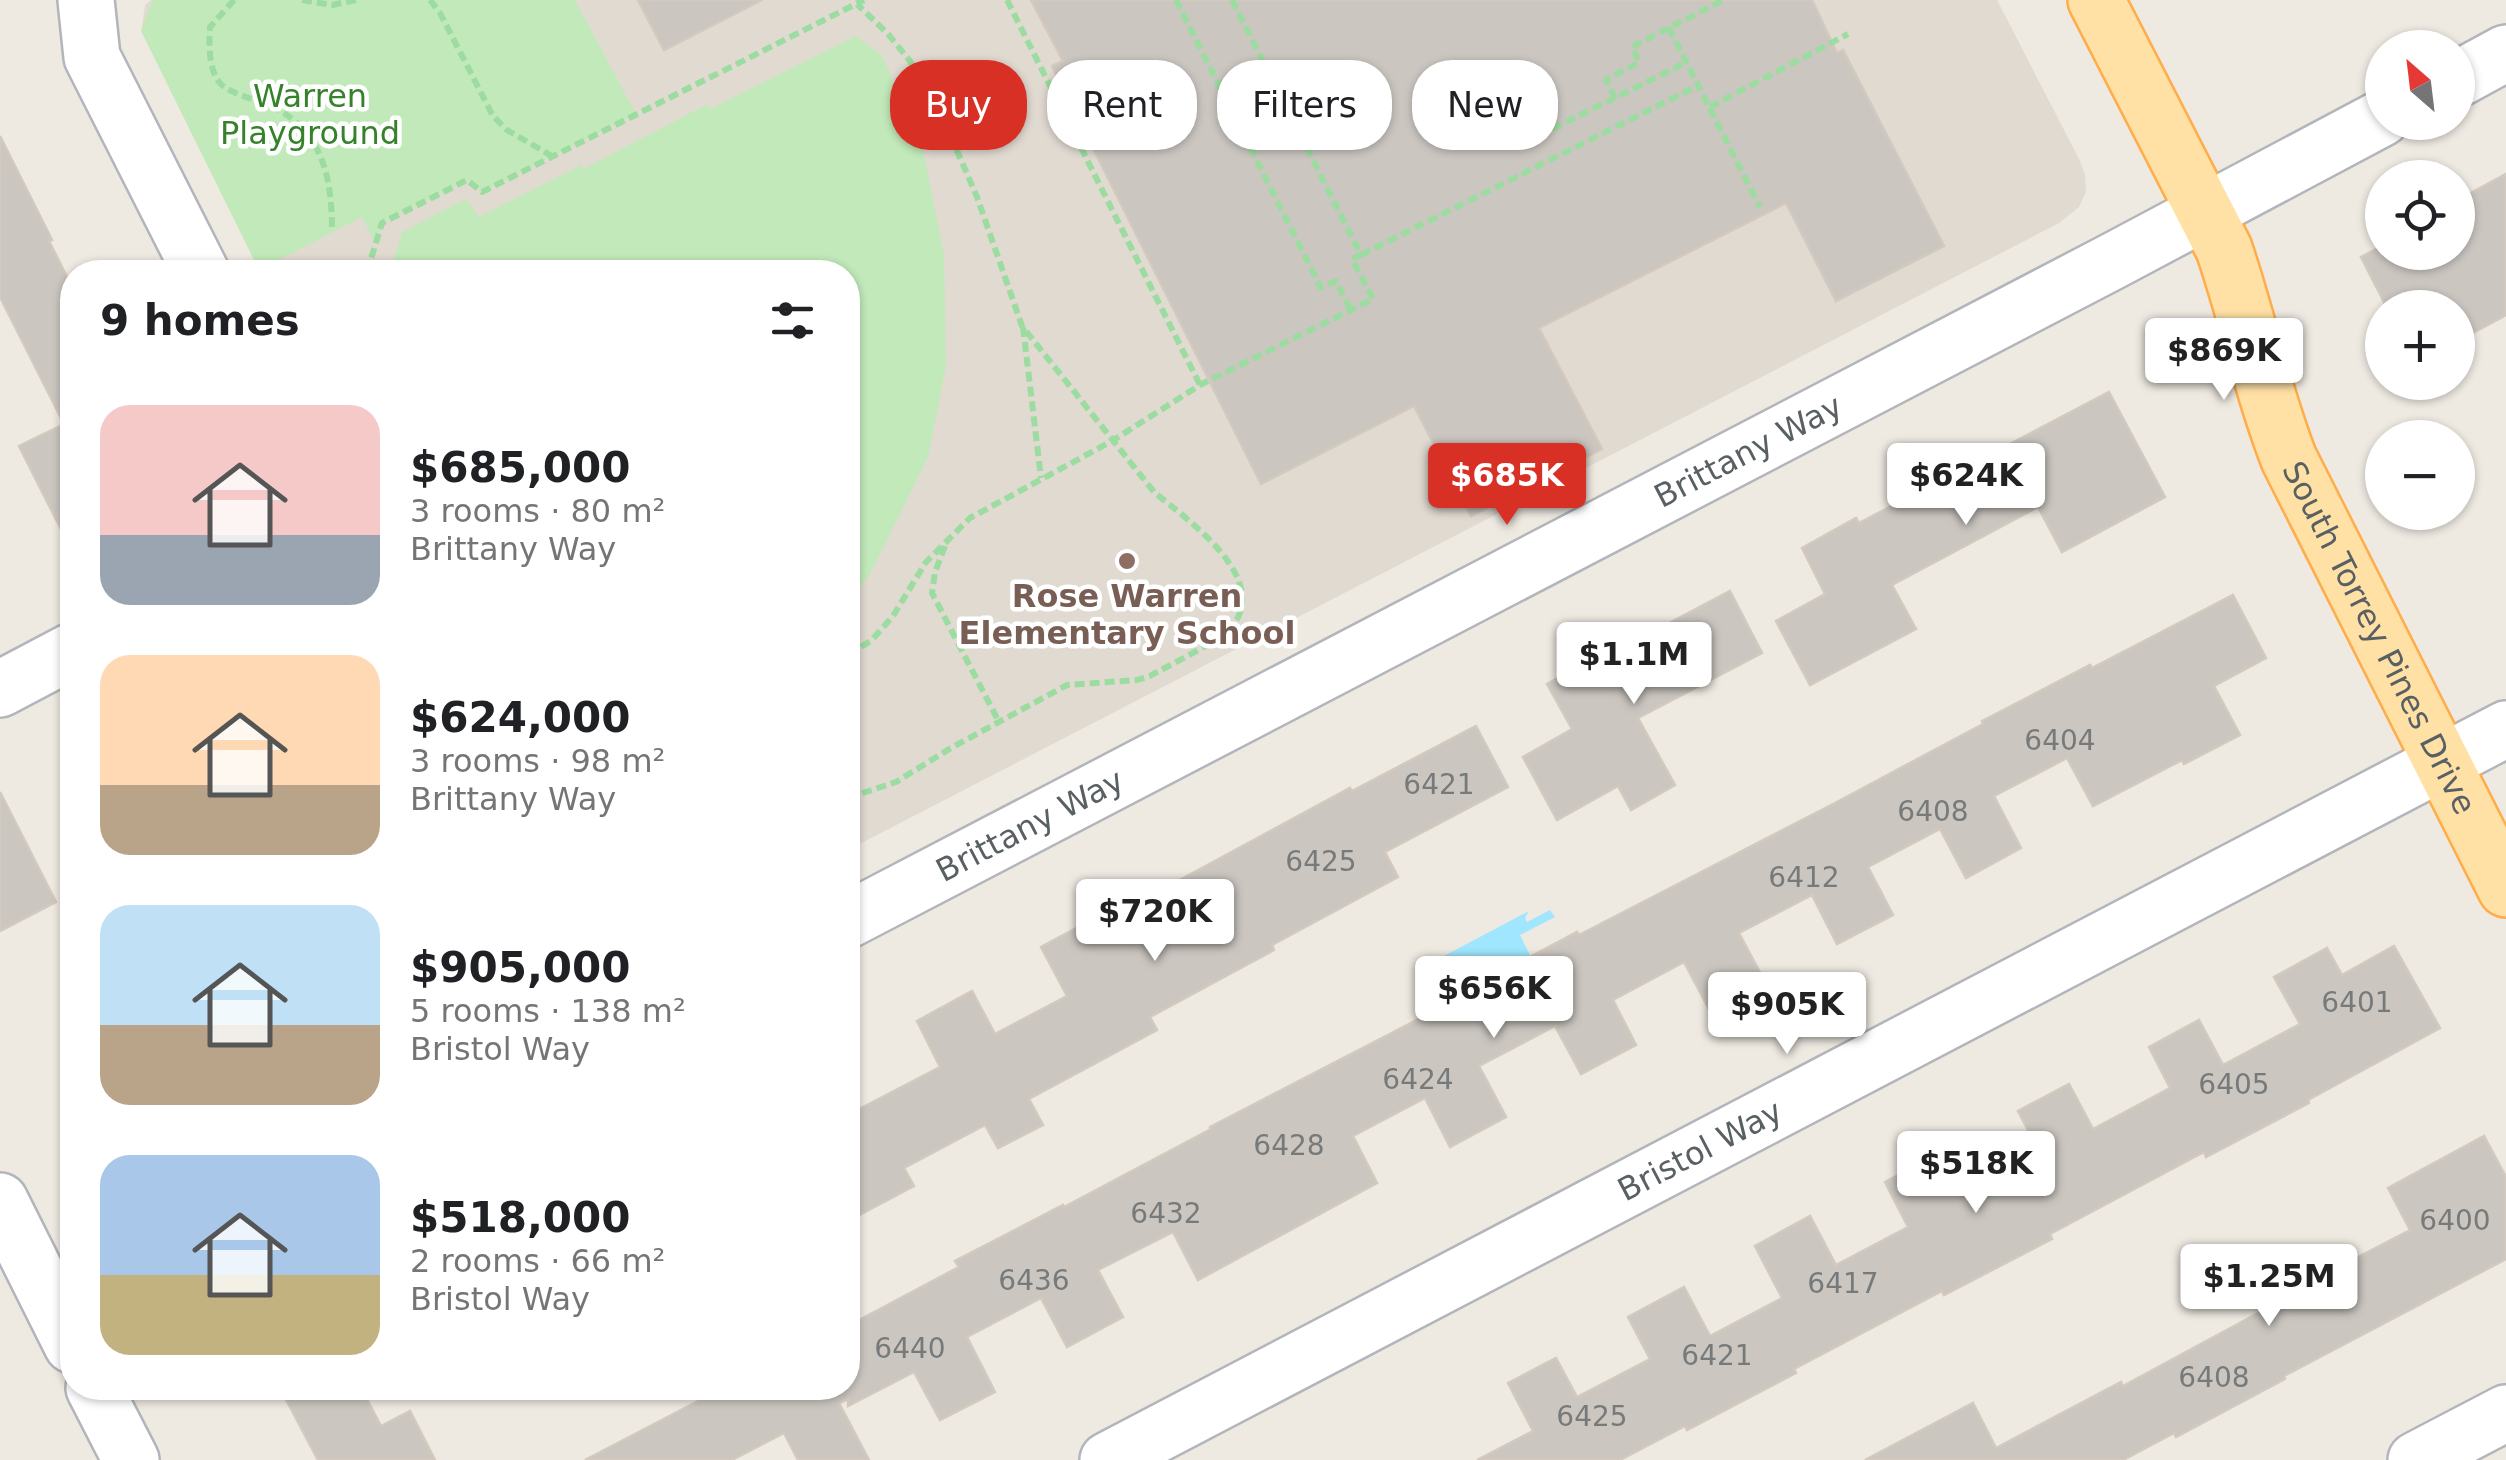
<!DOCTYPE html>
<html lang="en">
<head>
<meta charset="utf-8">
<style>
	:root { --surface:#fff; --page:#f6f6f6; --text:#202124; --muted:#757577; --accent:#d93025 }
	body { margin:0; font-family:"DejaVu Sans",sans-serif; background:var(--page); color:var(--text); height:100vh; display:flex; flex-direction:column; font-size:38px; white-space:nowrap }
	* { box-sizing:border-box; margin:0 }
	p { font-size:32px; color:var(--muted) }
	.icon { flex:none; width:55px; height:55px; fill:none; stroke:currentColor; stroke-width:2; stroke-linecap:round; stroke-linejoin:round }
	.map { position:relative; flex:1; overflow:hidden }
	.side { position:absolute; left:60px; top:260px; width:800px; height:1140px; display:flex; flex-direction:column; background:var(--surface); border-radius:40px; box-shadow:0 2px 8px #0004 }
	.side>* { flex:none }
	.top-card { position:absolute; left:890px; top:60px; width:950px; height:90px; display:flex; gap:20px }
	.needle { width:65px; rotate:332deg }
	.buttons { position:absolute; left:2365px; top:30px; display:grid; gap:20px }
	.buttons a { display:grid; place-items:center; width:110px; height:110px; border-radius:50%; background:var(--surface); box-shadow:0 2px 8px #0004; font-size:50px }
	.price { position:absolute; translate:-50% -85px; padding:0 22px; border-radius:10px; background:#fff; color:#222; font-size:32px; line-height:65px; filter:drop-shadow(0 2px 5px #0008) }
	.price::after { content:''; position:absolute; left:50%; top:60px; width:30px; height:22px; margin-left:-15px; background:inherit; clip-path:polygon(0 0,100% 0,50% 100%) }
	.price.on { background:var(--accent); color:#fff }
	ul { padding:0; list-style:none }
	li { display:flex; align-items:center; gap:30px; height:250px; padding:0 40px }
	li span { display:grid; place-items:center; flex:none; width:280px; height:200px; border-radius:30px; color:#555 }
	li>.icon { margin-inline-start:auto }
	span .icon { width:120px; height:120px; fill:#fffc; stroke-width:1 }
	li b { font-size:42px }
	h2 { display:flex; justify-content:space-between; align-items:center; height:120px; padding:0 40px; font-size:42px }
	.chip { padding:0 35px; border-radius:40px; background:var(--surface); box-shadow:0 2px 8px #0004; font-size:35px; line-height:90px }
	.chip.on { background:var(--accent); color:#fff }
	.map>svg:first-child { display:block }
</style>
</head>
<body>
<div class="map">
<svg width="2506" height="1460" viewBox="0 0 2506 1460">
	<rect width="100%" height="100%" fill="#eee9e1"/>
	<!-- education -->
	<path fill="#e0dad1" d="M 151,0 L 1997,0 L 2080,161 L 2085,175 L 2086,192 L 2079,207 L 2059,223 L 848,850 L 848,272 L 264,272 L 142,27 L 145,5 Z"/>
	<!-- green -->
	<g fill="#c2e9ba">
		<path d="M 154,0 L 575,0 L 636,114 L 482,192 L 467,180 L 382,223 L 376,244 L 362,217 L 259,270 L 141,31 L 151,3 Z"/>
		<path d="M 856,36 L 882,56 L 922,145 L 944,255 L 946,366 L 928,457 L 870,574 L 848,602 L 848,272 L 390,272 L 402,232 L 466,199 L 479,217 L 581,165 L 583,169 L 706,105 L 710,109 Z"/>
	</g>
	<!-- water -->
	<path fill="#a0e6ff" d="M 1550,910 L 1555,917 L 1520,935 L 1531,957 L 1470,989 L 1499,1046 L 1472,1015 L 1444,956 L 1529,911 L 1525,918 L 1527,922 Z"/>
	<!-- building -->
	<g fill="#cbc6c0" stroke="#d3c9be" stroke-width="2.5">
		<path d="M 638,0 L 762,0 L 664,50 Z"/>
		<path d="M 1031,0 L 1812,0 L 1837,53 L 1843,50 L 1944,246 L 1836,301 L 1786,203 L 1539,328 L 1602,449 L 1471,516 L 1414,406 L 1261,484 L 1052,66 L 1063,61 Z"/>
		<path d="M 0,136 L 52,240 L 49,241 L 72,287 L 72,551 L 19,446 L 64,424 L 0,297 Z"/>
		<path d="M 2506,174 L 2506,315 L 2458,341 L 2458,308 L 2387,308 L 2361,257 L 2382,246 L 2382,252 L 2458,252 L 2458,200 Z"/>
		<path d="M 2109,392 L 2165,497 L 2062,552 L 2038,507 L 1892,585 L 1916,629 L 1810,685 L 1776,621 L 1825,594 L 1802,548 L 1856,518 L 1859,523 Z"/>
		<path d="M 1730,591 L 1762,653 L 1638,718 L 1675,785 L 1631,810 L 1618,786 L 1557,820 L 1523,757 L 1572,729 L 1547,684 L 1603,653 L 1605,657 Z"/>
		<path d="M 2233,595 L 2266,658 L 2214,686 L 2240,735 L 2184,764 L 2182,760 L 2093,806 L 2067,758 L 1994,796 L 2021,848 L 1966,878 L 1940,829 L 1868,867 L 1893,915 L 1837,944 L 1812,895 L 1739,933 L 1765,982 L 1710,1011 L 1684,962 L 1613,1000 L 1636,1045 L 1581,1074 L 1555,1026 L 1479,1066 L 1506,1117 L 1450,1147 L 1425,1098 L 1353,1136 L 1377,1183 L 1198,1280 L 1173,1232 L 1098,1270 L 1123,1317 L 1067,1347 L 1041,1298 L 967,1337 L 995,1392 L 940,1420 L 914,1372 L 848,1406 L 848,1399 L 839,1403 L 869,1460 L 798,1460 L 784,1433 L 732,1460 L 585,1460 L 700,1400 L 694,1388 L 848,1388 L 848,1326 L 959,1267 L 955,1261 L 1063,1205 L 1064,1207 L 1211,1129 L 1210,1127 L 1471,992 L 1470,989 L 1577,932 L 1579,935 L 1835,803 L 1983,724 L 1982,721 L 2090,665 L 2092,668 Z"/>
		<path d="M 1476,726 L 1508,787 L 1385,852 L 1398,877 L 1272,945 L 1274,950 L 1150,1017 L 1157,1030 L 1029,1099 L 1043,1125 L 998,1148 L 985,1125 L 904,1168 L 914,1186 L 848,1221 L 848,1115 L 940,1067 L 917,1021 L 972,991 L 995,1034 L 1067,996 L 1041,947 L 1097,917 L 1100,923 L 1350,788 L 1352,791 Z"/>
		<path d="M 0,792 L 56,902 L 0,931 Z"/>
		<path d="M 2394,946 L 2440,1028 L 2308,1100 L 2309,1103 L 2206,1157 L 2204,1152 L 2050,1234 L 2052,1239 L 1944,1295 L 1942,1291 L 1794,1369 L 1796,1373 L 1687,1430 L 1685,1426 L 1620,1460 L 1477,1460 L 1533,1431 L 1508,1383 L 1556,1358 L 1577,1397 L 1650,1359 L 1628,1317 L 1684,1287 L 1710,1336 L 1782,1298 L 1755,1246 L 1810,1216 L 1836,1265 L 1908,1227 L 1885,1182 L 1940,1153 L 1966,1202 L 2044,1161 L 2018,1111 L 2069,1084 L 2093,1129 L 2170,1088 L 2149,1047 L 2199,1020 L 2223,1065 L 2300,1024 L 2274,977 L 2327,948 L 2342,975 Z"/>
		<path d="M 2484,1136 L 2506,1177 L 2506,1259 L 2284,1376 L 2285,1379 L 2176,1437 L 2174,1433 L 2123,1460 L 1865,1460 L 1973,1403 L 1996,1448 L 2121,1382 L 2123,1386 L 2271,1306 L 2270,1303 L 2410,1230 L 2388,1188 Z"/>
		<path d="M 280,1388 L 361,1388 L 381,1426 L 410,1411 L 435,1460 L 318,1460 Z"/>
	</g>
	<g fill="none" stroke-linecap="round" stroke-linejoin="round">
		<defs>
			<g id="minor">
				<path d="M 86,0 L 92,57 L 201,272"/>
				<path d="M 2458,79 L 2506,53"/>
				<path d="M 0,689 L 72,651"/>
				<path id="s1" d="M 848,920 L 2113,261 L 2382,118"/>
				<path d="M 0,1201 L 72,1345"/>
				<path d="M 94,1388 L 131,1460"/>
				<path id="s2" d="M 1108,1460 L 2506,729"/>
				<path d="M 2416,1460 L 2506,1413"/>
			</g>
			<g id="major">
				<path id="s3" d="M 2096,0 L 2224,249 C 2248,319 2262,390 2289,459 L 2506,889"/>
			</g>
		</defs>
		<!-- minor casing -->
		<use href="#minor" stroke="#b2b6ba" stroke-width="60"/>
		<!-- major casing -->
		<use href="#major" stroke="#ffac49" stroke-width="60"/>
		<!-- path -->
		<g stroke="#9cdca1" stroke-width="6" stroke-dasharray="10 5" stroke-linecap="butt">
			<path d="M 234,0 L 210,27 C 209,44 208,74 223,86 C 237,96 258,100 273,107 C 324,132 332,180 332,232"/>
			<path d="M 302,0 L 332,5 L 356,0"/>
			<path d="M 430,0 L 440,13 L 493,116 L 507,130 L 552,156"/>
			<path d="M 1007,0 L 1200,385"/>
			<path d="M 1176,0 L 1321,288 L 1336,281 L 1351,311"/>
			<path d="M 1669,28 L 1760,207"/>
			<path d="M 1496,97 L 1520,145 L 1687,62"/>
			<path d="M 1615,98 L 1606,80 L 1639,62 L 1632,47 L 1723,0"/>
			<path d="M 1710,107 L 1848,34"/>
			<path d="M 1361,255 L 1699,85"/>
			<path d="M 367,272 L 382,223 L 467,180 L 482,192 L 864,0"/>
			<path d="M 1023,327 L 1041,478"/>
			<path d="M 945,546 L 935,572 L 932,593 L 999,722"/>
			<path d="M 848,654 L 871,641 L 893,616 L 926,562 L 970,518 L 1112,441 L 1200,385 L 1373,299 L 1352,259 L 1361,255 L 1232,0"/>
			<path d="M 848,798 L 896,782 L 951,748 L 1067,685 L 1137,680 L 1150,676 C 1166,667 1222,639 1231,628 C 1273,578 1186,519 1154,492 L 1022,326 L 977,197 L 958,153 L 910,61 L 888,34 L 857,4"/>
		</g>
		<!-- minor -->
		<use href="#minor" stroke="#fff" stroke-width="55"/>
		<!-- major -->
		<use href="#major" stroke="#ffe1a5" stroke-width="55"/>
	</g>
	<!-- markers -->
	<circle fill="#8d6e63" stroke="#fff" stroke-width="4" cx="1127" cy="561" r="10"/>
	<g text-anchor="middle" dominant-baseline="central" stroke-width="9" stroke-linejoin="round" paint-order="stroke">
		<!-- number labels -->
		<g font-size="28" fill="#767a7a">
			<text x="2060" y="740">6404</text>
			<text x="1439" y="784">6421</text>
			<text x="1933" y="811">6408</text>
			<text x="1321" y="861">6425</text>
			<text x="1804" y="877">6412</text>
			<text x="2357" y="1002">6401</text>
			<text x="1418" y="1079">6424</text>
			<text x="2234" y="1084">6405</text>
			<text x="1289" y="1145">6428</text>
			<text x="1166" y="1213">6432</text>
			<text x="2455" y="1220">6400</text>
			<text x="1034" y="1280">6436</text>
			<text x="1843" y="1283">6417</text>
			<text x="910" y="1348">6440</text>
			<text x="1717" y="1355">6421</text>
			<text x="2214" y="1377">6408</text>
			<text x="1592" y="1416">6425</text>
		</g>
		<!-- park labels -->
		<g font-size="32" fill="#36822b" stroke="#fff">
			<text x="310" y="96">Warren<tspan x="310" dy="37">Playground</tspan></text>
		</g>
		<!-- street labels -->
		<g font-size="32" fill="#596063" stroke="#fff">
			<text stroke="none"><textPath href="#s1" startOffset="1015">Brittany Way</textPath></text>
			<text stroke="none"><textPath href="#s3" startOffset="700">South Torrey Pines Drive</textPath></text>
			<text stroke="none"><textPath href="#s1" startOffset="205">Brittany Way</textPath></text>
			<text stroke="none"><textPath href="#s2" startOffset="668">Bristol Way</textPath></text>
		</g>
		<!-- education labels -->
		<g font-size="32" font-weight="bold" fill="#785e54" stroke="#fff">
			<text x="1127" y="596">Rose Warren<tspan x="1127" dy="37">Elementary School</tspan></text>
		</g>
	</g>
</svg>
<div class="buttons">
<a><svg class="needle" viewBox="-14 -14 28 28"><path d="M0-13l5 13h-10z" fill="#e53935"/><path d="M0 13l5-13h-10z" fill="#757577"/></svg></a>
<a><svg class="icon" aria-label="locate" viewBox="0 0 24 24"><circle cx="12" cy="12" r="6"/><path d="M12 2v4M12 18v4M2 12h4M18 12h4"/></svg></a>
<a>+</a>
<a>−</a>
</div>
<b class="price" style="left:2224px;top:403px">$869K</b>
<b class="price on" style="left:1507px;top:528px">$685K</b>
<b class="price" style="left:1966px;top:528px">$624K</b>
<b class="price" style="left:1634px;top:707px">$1.1M</b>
<b class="price" style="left:1155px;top:964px">$720K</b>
<b class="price" style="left:1494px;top:1041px">$656K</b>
<b class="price" style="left:1787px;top:1057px">$905K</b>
<b class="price" style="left:1976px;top:1216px">$518K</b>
<b class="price" style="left:2269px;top:1329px">$1.25M</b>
<div class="top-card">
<a class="chip on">Buy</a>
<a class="chip">Rent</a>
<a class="chip">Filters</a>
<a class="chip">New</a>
</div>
<section class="side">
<h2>9 homes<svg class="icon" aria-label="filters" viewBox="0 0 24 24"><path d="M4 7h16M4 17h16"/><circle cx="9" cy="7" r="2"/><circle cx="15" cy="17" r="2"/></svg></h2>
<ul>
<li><span style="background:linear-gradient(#f6c9c9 65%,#9aa5b1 0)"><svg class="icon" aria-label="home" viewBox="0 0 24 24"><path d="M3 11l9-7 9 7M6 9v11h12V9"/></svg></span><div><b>$685,000</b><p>3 rooms · 80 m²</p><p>Brittany Way</p></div></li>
<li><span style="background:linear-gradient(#ffd9b3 65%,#b9a48a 0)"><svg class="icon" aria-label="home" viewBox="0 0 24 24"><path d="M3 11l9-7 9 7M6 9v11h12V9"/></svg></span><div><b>$624,000</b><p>3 rooms · 98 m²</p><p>Brittany Way</p></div></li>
<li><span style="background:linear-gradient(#bfe0f5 60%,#b9a48a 0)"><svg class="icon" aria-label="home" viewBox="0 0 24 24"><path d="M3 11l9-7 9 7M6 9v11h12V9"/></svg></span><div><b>$905,000</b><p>5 rooms · 138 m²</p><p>Bristol Way</p></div></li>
<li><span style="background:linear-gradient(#a9c7e8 60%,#c2b280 0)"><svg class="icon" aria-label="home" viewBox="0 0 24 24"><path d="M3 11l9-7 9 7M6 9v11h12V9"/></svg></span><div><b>$518,000</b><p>2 rooms · 66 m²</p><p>Bristol Way</p></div></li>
</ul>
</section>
</div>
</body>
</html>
